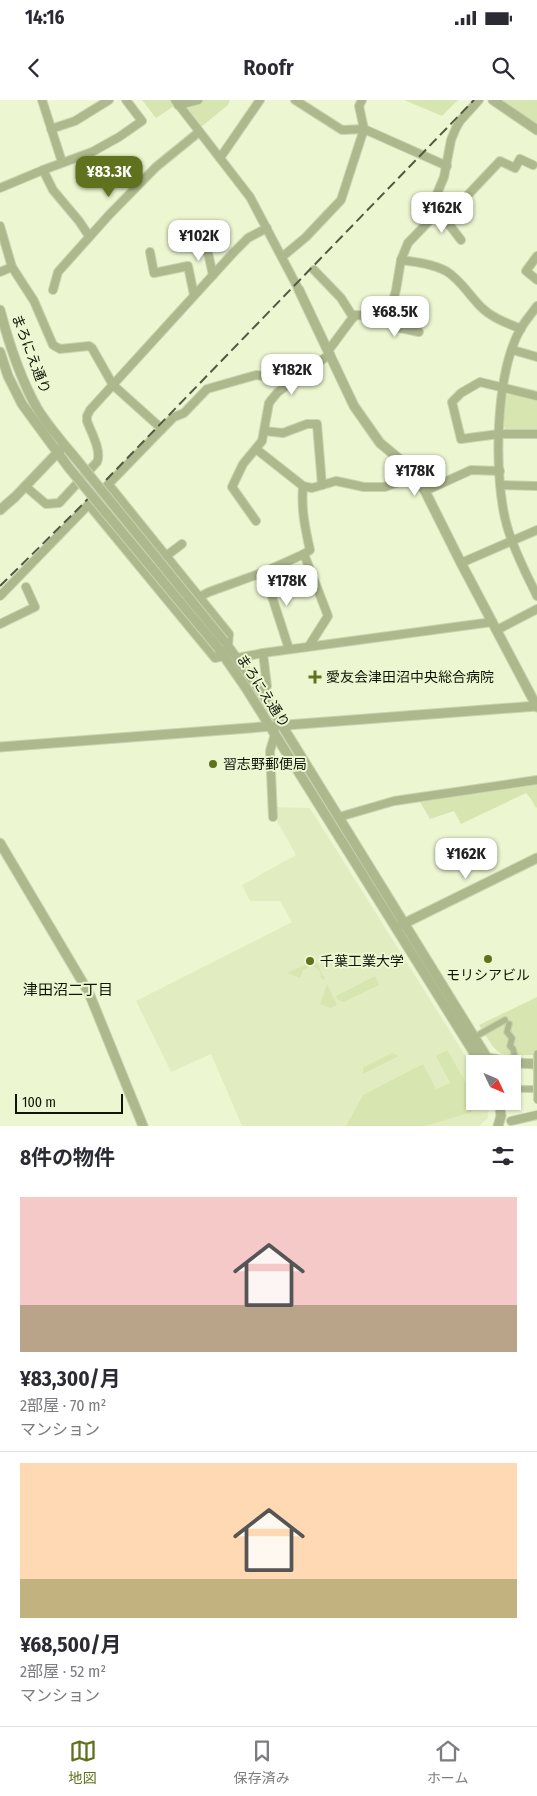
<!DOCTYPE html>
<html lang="ja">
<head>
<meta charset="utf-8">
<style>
	:root { --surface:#fff; --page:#f7f7f7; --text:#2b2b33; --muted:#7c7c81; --line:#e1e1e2; --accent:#61721f }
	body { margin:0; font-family:"Fira Sans Condensed","Noto Sans JP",sans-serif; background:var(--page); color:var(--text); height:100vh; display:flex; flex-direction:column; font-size:19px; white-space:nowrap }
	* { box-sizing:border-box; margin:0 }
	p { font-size:16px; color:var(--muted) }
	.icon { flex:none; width:28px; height:28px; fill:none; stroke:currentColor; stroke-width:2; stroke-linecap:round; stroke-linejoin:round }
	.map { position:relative; height:1026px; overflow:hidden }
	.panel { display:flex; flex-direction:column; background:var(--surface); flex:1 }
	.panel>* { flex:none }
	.needle { width:32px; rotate:134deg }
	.controls { position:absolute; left:466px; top:955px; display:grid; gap:10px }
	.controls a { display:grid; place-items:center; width:55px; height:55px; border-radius:0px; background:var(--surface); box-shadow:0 1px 4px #0004; font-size:25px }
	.scale { position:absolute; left:15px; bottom:12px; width:108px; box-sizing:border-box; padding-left:5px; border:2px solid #101407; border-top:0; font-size:14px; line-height:18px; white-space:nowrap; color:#101407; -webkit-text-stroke:4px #ecf7d1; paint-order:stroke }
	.price { position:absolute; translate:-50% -42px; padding:0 11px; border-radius:10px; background:#fff; color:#222; font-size:16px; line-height:32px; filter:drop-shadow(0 1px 2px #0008) }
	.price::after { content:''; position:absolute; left:50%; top:30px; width:15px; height:11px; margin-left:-8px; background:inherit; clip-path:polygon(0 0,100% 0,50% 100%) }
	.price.current { background:var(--accent); color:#fff }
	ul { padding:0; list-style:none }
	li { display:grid; align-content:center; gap:10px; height:265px; padding:0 20px }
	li+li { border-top:1px solid var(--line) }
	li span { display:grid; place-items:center; height:155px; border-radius:0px; color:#555 }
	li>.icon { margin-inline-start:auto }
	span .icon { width:90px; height:90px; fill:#fffc; stroke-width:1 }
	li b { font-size:21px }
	h2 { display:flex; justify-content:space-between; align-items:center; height:60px; padding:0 20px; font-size:21px }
	.status { display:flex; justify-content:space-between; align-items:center; height:35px; padding:0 25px; background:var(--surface); direction:ltr }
	.status svg { height:14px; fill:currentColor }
	header { display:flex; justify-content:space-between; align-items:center; height:65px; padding:0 20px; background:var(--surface); font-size:22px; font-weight:600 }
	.dock { display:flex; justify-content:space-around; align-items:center; height:70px; border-top:1px solid var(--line); background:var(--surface); font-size:14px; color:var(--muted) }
	.dock a { display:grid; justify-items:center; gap:2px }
	.dock .current { color:var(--accent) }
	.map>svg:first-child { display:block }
</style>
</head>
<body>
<div class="status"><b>14:16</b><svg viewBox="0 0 49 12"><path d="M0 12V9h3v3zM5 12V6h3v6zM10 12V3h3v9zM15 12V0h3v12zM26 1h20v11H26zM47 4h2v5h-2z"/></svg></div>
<header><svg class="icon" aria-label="back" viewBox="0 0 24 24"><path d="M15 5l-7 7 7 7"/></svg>Roofr<svg class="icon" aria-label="search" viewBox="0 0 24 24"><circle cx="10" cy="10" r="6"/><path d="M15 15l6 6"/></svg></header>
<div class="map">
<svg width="537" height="1026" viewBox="0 0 537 1026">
	<rect width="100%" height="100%" fill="#ecf7d1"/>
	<!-- built -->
	<path fill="#e1edc0" d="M 277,707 L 310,708 L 475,971 L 475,1001 L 487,1001 L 488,1018 L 479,1026 L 242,1026 L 211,954 L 171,972 L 136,901 L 292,822 L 280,801 L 250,801 L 242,785 L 296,755 L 277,721 Z"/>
	<!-- green -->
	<g fill="#d7e6b0">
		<path d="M 142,0 L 230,0 L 228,5 L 201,27 L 184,7 L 174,6 L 156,18 Z"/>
		<path d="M 404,0 L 458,0 L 442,16 Z"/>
		<path d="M 499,0 L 537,0 L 537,27 Z"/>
		<path d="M 509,294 L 537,299 L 537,330 L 507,331 L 502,325 L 503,297 Z"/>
		<path d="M 537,685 L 537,707 L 536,708 L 531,699 L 526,693 L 461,724 L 454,711 L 430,719 L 420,702 Z"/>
		<path d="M 313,861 L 317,863 L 325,880 L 321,878 C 321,871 317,867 310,866 L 303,870 L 300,878 L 287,873 Z"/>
		<path d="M 375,876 L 379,885 L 344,902 L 338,900 L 336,896 Z"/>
		<path d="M 327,884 L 337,905 L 330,908 L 320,904 Z"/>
		<path d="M 537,897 L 537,955 C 496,955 501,960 479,925 Z"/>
		<path d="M 447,950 L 469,988 L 472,1012 L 425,1026 L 346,1026 L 363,995 L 423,964 L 436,989 L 450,983 L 436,956 Z"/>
		<path d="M 392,953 L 399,956 L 363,974 L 363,969 L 364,967 Z"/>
	</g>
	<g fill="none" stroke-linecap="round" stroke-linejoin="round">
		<defs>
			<g id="pedestrian">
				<path d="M 509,924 L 507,932 L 512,938 L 510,946 L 513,949 L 515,957"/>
				<path d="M 480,934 L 505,920"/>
				<path d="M 512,989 L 537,989"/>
			</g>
			<g id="minor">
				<path d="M 42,0 L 62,62"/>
				<path d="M 175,0 L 250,97 L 299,190"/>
				<path d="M 295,0 L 342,30 L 364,29 L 447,66"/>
				<path d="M 178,5 L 198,0"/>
				<path d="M 51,29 L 75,21 L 109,0"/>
				<path d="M 220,58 L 260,0"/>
				<path d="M 43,70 L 53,90 L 79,121 L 89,136"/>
				<path d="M 0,88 L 43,70 L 92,52 L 119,37 L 142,21 L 126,0"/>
				<path d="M 441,114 L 461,140"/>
				<path d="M 432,118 L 465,98 L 500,61 L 515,68 L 520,59 L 533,65"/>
				<path d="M 0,126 L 12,167 L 34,201 L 53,245 L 60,249 L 89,246 L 92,248 L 113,285 L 162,329"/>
				<path d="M 206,144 L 213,175"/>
				<path d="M 150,152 L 154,173 L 188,166 L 194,195"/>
				<path d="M 537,156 L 526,171 L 537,180"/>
				<path d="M 282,157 L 306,137 L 341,100 L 364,29 L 359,6 L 362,0"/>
				<path d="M 401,160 C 416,162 433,164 446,171 C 460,179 469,195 481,207 C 492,218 507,223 521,229"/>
				<path d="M 314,170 L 341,198 L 353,217"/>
				<path d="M 0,172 L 12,167"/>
				<path d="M 53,190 L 58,172 L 109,115 L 156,67 L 199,32"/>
				<path d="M 537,206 C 532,213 526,220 521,228 C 495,273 493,377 507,426 C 514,451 526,473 537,496"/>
				<path d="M 384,217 L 386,216 L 391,208 L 396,190 L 401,160 L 408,143 L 432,118 L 436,96 L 444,77 L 451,40 L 456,28 L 460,21 L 479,0"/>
				<path d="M 513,250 L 537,257"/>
				<path d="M 328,251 L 351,220 L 356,215 L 384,217 L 400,228 L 419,232"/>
				<path d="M 537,296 L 480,282 L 461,293 L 452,302 L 461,339 L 499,334 L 537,334"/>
				<path d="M 265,331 L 283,333 L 307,324 L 317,324 L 322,385"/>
				<path d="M 256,349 L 303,386 L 312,388 L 336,381 L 364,387 L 385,387 L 416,375"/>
				<path d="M 109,385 L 229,534 L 228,545"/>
				<path d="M 500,385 L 537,386"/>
				<path d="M 25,386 L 46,404 L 59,403 L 97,362 C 102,351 91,332 87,321 L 87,316 L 90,310 L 234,152 L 248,138 L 267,128"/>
				<path d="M 425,391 L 471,370 L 500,371"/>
				<path d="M 89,405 L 215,558 L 224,556"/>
				<path d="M 256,421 L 232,387 L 243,364 L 262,341 L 269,303 L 272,299 L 278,292 L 330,254"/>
				<path d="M 304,454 L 328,516 L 309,546"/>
				<path d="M 166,456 L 182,444"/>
				<path d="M 461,463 L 537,430"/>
				<path d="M 264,472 L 289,549"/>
				<path d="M 0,496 L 162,329 L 174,317 L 184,313 L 207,289 L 256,275 L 277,278 L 288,285"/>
				<path d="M 199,497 L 209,492 L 264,472 L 304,454 L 310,450 C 305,428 301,408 303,386"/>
				<path d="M 0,524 L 35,507 L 26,487"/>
				<path d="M 497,530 L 537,509"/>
				<path d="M 263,553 L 492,522"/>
				<path d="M 237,558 L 263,553 L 267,586 L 262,593"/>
				<path d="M 273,717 L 270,651 L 275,634"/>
				<path d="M 339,717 L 394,701 L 537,680"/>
				<path d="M 511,1021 L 537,1015"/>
			</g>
			<g id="tertiary">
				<path d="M 493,0 L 537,30"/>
				<path d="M 299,190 L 354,306 L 380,343 L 410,368 L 425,391 L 461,463 L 537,607"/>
				<path d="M 0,210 C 9,244 20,278 37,308 C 48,326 63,343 77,360"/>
				<path d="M 0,252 L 8,276 L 22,304 L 69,368"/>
				<path d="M 0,410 L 15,397 L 61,349"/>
				<path d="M 224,541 L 262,593 L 491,964"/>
				<path d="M 219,549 L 246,588 L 481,964"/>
				<path d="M 0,647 L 537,606"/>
				<path d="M 0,743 L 89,893 L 143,1026"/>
				<path d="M 401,825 L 537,758"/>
				<path d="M 488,958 L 516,963 L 537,964"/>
				<path d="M 498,1026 L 501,1016 L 499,1001"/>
			</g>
		</defs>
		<!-- pedestrian casing -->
		<use href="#pedestrian" stroke="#c9d3b1" stroke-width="8"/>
		<!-- minor casing -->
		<use href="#minor" stroke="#c9d3b1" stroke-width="10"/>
		<!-- tertiary casing -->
		<use href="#tertiary" stroke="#c9d3b1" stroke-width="11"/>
		<!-- pedestrian -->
		<use href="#pedestrian" stroke="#adb88d" stroke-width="5.5"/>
		<!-- minor -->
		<use href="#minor" stroke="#adb88d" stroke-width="8"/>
		<!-- tertiary -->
		<use href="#tertiary" stroke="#adb88d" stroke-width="9"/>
		<!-- rail -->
		<path stroke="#525844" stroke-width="2" stroke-dasharray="10 5" stroke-linecap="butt" d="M 0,486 L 79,408 L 474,0"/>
		<defs>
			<path id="pedestrian-bridge" d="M 537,953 L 537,1001"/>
			<g id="tertiary-bridge">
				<path d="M 77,360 L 224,541"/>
				<path d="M 69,368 L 219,549"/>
			</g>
		</defs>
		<!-- pedestrian-bridge casing -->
		<use href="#pedestrian-bridge" stroke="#c9d3b1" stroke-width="8" stroke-linecap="butt"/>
		<!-- tertiary-bridge casing -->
		<use href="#tertiary-bridge" stroke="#c9d3b1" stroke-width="11" stroke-linecap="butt"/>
		<!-- pedestrian-bridge -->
		<use href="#pedestrian-bridge" stroke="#adb88d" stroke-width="5.5"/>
		<!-- tertiary-bridge -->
		<use href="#tertiary-bridge" stroke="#adb88d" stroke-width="9"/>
	</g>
	<!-- markers -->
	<g fill="#61721f" stroke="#ecf7d1" stroke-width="2">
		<path d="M312.5 569.5h5v5h5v5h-5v5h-5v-5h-5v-5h5z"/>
		<circle cx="213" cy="664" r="5"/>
		<circle cx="488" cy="859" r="5"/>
		<circle cx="310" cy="861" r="5"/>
	</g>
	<g text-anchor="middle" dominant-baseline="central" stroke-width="4" stroke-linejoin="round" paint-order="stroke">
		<!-- street labels -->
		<g font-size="14" fill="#101407" stroke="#ecf7d1">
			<text transform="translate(31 254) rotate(69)">まろにえ通り</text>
			<text transform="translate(263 591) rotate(57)">まろにえ通り</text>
		</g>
		<!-- poi labels -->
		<g font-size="14" fill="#101407" stroke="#ecf7d1" text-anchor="start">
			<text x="326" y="577">愛友会津田沼中央総合病院</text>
			<text x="223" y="664">習志野郵便局</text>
			<text x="320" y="861">千葉工業大学</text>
			<text x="488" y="875" text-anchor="middle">モリシアビル</text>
		</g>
		<!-- neighbourhood labels -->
		<g font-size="15" fill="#101407" stroke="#ecf7d1">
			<text x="68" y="890">津田沼二丁目</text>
		</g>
	</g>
</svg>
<div class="controls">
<a><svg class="needle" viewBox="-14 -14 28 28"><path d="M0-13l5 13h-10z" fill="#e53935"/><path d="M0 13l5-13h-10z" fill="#7c7c81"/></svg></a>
</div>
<div class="scale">100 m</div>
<b class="price current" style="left:109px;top:98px">¥83.3K</b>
<b class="price" style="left:442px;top:134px">¥162K</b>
<b class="price" style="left:199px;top:162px">¥102K</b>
<b class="price" style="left:395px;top:238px">¥68.5K</b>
<b class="price" style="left:292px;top:296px">¥182K</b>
<b class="price" style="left:415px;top:397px">¥178K</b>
<b class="price" style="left:287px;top:507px">¥178K</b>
<b class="price" style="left:466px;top:780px">¥162K</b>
</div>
<section class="panel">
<h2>8件の物件<svg class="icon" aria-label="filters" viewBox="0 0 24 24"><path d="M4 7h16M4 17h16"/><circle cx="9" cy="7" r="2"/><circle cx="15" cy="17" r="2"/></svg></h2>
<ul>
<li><span style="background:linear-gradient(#f6c9c9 70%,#b9a48a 0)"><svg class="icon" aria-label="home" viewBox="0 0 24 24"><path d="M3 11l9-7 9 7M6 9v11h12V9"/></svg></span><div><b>¥83,300/月</b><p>2部屋 · 70 m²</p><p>マンション</p></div></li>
<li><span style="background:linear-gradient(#ffd9b3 75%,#c2b280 0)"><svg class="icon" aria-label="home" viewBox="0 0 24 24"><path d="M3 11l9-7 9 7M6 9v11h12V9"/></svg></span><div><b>¥68,500/月</b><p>2部屋 · 52 m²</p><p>マンション</p></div></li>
</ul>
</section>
<nav class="dock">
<a class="current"><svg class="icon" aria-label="map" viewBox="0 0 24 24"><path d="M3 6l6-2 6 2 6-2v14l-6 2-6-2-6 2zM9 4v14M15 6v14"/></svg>地図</a>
<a><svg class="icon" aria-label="saved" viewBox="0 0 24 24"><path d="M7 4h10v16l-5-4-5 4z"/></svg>保存済み</a>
<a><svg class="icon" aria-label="home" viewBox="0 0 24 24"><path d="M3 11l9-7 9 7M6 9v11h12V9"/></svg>ホーム</a>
</nav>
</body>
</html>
